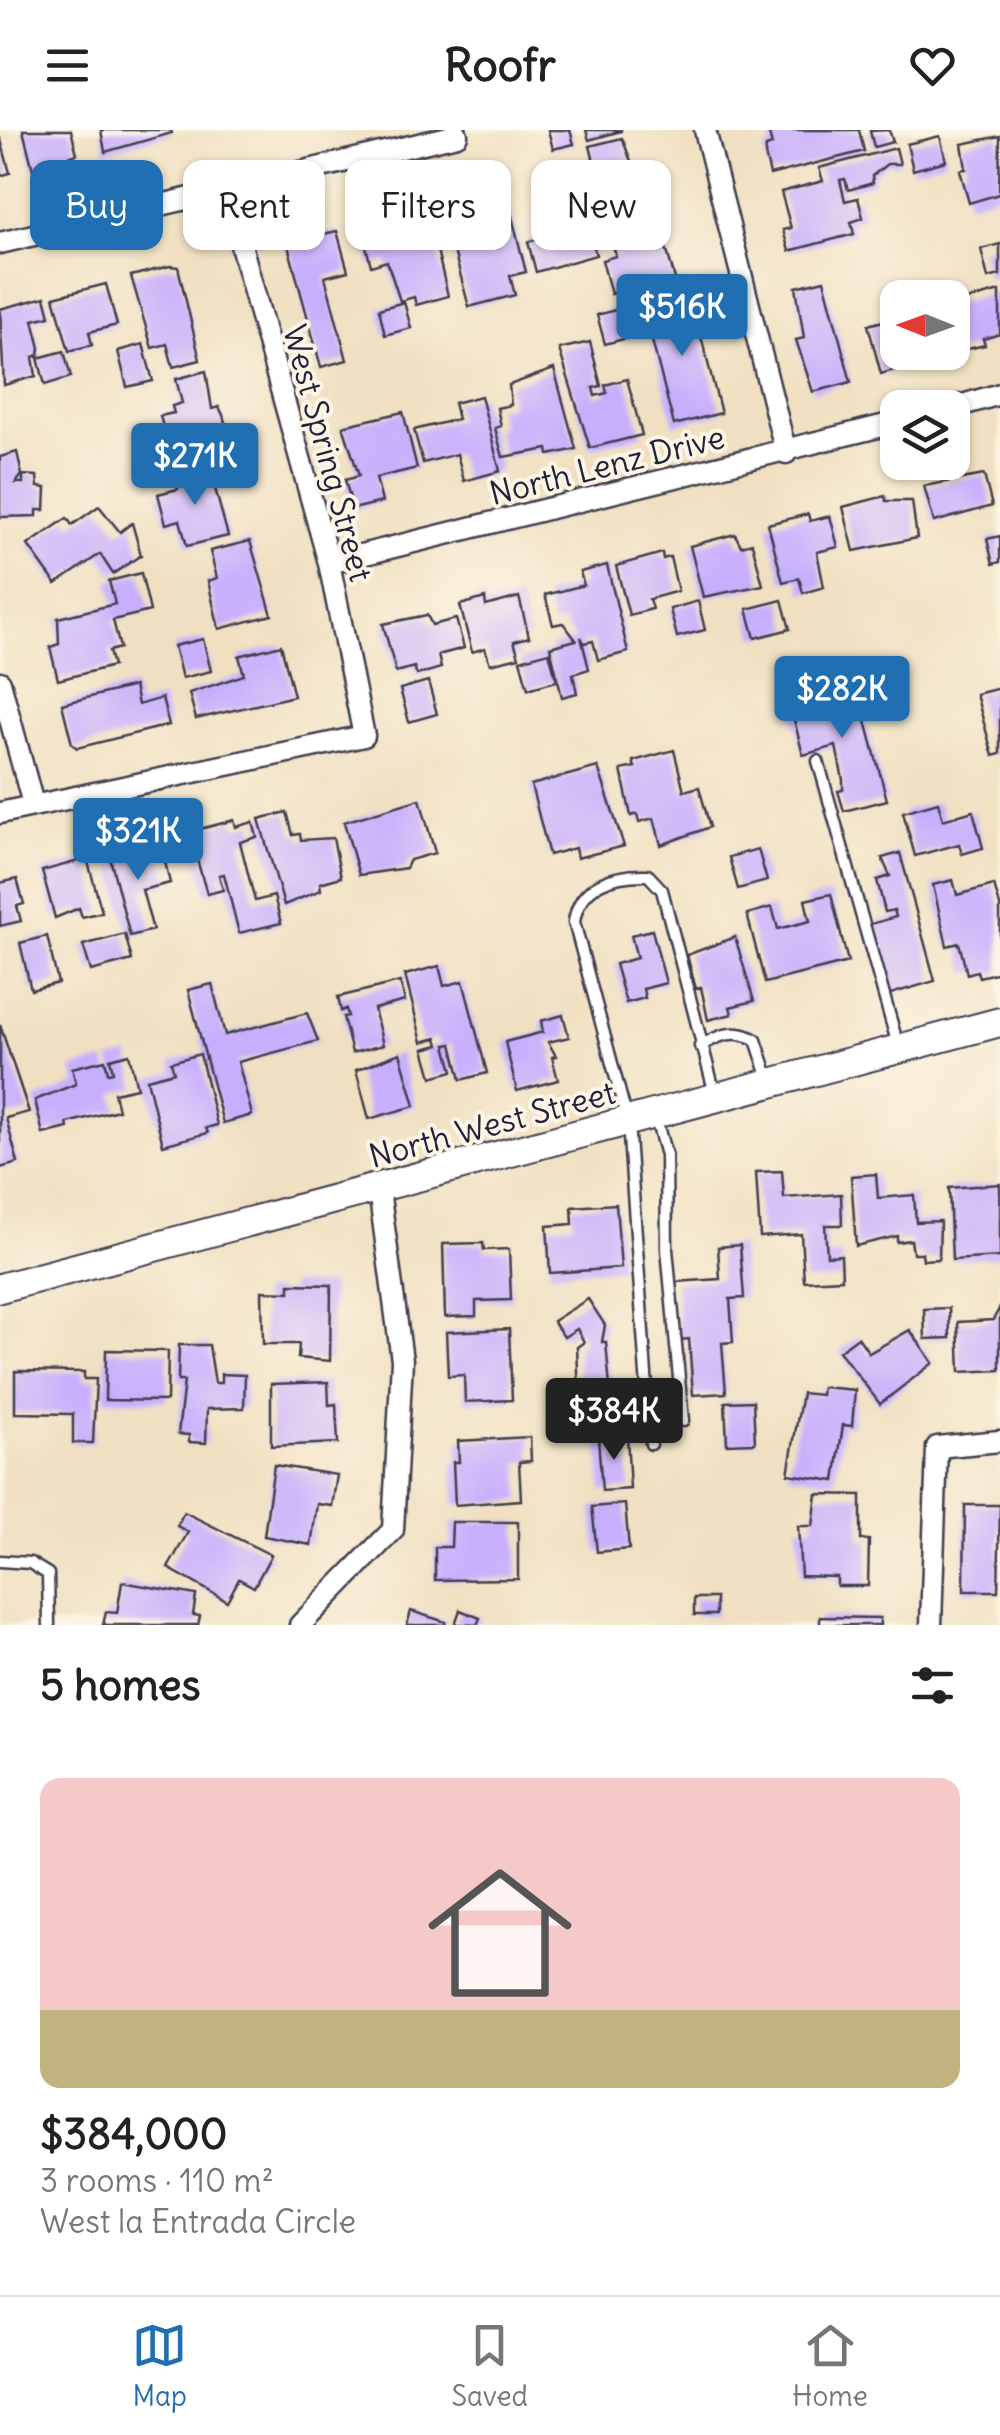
<!DOCTYPE html>
<html lang="en">
<head>
<meta charset="utf-8">
<style>
	:root { --surface:#fff; --page:#f6f6f6; --text:#222; --muted:#767676; --line:#e0e0e0; --accent:#1f6fb2 }
	body { margin:0; font-family:Delius,sans-serif; background:var(--page); color:var(--text); height:100vh; display:flex; flex-direction:column; font-size:38px; white-space:nowrap }
	* { box-sizing:border-box; margin:0 }
	p { font-size:32px; color:var(--muted) }
	.icon { flex:none; width:55px; height:55px; fill:none; stroke:currentColor; stroke-width:2; stroke-linecap:round; stroke-linejoin:round }
	.map { position:relative; height:1495px; overflow:hidden }
	.panel { display:flex; flex-direction:column; background:var(--surface); flex:1 }
	.panel>* { flex:none }
	.hud { position:absolute; left:30px; top:30px; width:940px; height:90px; display:flex; gap:20px }
	.needle { width:65px; rotate:271deg }
	.controls { position:absolute; left:880px; top:150px; display:grid; gap:20px }
	.controls a { display:grid; place-items:center; width:90px; height:90px; border-radius:20px; background:var(--surface); box-shadow:0 2px 8px #0004; font-size:50px }
	.price { position:absolute; translate:-50% -85px; padding:0 22px; border-radius:10px; background:var(--accent); color:#fff; font-size:32px; line-height:65px; filter:drop-shadow(0 2px 5px #0008) }
	.price::after { content:''; position:absolute; left:50%; top:60px; width:30px; height:22px; margin-left:-15px; background:inherit; clip-path:polygon(0 0,100% 0,50% 100%) }
	.price.current { background:#222; color:#fff }
	ul { padding:0; list-style:none }
	li { display:grid; align-content:center; gap:20px; height:530px; padding:0 40px }
	li span { display:grid; place-items:center; height:310px; border-radius:20px; color:#555 }
	li>.icon { margin-inline-start:auto }
	span .icon { width:180px; height:180px; fill:#fffc; stroke-width:1 }
	li b { font-size:42px }
	h2 { display:flex; justify-content:space-between; align-items:center; height:120px; padding:0 40px; font-size:42px }
	.chip { padding:0 35px; border-radius:20px; background:var(--surface); box-shadow:0 2px 8px #0004; font-size:35px; line-height:90px }
	.chip.current { background:var(--accent); color:#fff }
	header { display:flex; justify-content:space-between; align-items:center; height:130px; padding:0 40px; background:var(--surface); font-size:45px; font-weight:700 }
	.menu { display:flex; justify-content:space-around; align-items:center; height:140px; border-top:2px solid var(--line); background:var(--surface); font-size:28px; color:var(--muted) }
	.menu a { display:grid; justify-items:center; gap:5px }
	.menu .current { color:var(--accent) }
	.map>svg:first-child { display:block }
</style>
</head>
<body>
<header><svg class="icon" aria-label="menu" viewBox="0 0 24 24"><path d="M4 6h16M4 12h16M4 18h16"/></svg>Roofr<svg class="icon" aria-label="heart" viewBox="0 0 24 24"><path d="M12 20l-8-8c-3-5 5-10 8-4 3-6 11-1 8 4z"/></svg></header>
<div class="map">
<svg width="1000" height="1495" viewBox="0 0 1000 1495">
	<rect width="100%" height="100%" fill="#fcf5e5"/>
	<filter id="ink" filterUnits="userSpaceOnUse"><feTurbulence type="fractalNoise" baseFrequency=".01" numOctaves="2"/><feDisplacementMap in="SourceGraphic" scale="20" xChannelSelector="R" yChannelSelector="G"/><feConvolveMatrix kernelMatrix="1 2 1 2 8 2 1 2 1" color-interpolation-filters="sRGB"/></filter>
	<filter id="wash" filterUnits="userSpaceOnUse"><feTurbulence type="fractalNoise" baseFrequency=".0048" numOctaves="4" result="noise"/><feDisplacementMap in="SourceGraphic" scale="40" xChannelSelector="R" yChannelSelector="G"/><feGaussianBlur stdDeviation="2.25" result="paint"/><feColorMatrix in="noise" values="0 0 0 0 0 0 0 0 0 0 0 0 0 0 0 0 0 1.4 0 .05"/><feComposite in="paint" operator="in"/></filter>
	<g filter="url(#wash)">
		<rect width="100%" height="100%" fill="#f0e0c1"/>
		<g id="blocks">
			<!-- building -->
			<g fill="#c7affd">
				<path d="M 23,0 L 71,0 L 77,24 L 33,40 Z"/>
				<path d="M 101,0 L 171,0 L 172,3 L 105,22 Z"/>
				<path d="M 548,0 L 570,0 L 574,14 L 553,19 Z"/>
				<path d="M 586,0 L 621,0 L 621,1 L 589,10 Z"/>
				<path d="M 768,0 L 859,0 L 864,21 L 770,45 L 765,24 L 766,17 L 772,15 Z"/>
				<path d="M 889,0 L 893,12 L 874,17 L 870,1 Z"/>
				<path d="M 940,6 L 946,31 L 913,40 L 907,14 Z"/>
				<path d="M 1000,6 L 999,64 L 969,73 L 960,40 L 966,39 L 962,14 Z"/>
				<path d="M 622,8 L 636,44 L 643,42 L 649,53 L 654,75 L 601,88 L 590,46 L 597,44 L 590,16 Z"/>
				<path d="M 1,10 L 10,43 L 0,46 L 0,11 Z"/>
				<path d="M 896,18 L 900,34 L 887,34 L 872,46 L 873,53 L 848,60 L 845,49 L 840,50 L 845,71 L 858,68 L 863,88 L 851,92 L 854,104 L 789,121 L 783,100 L 791,98 L 781,62 L 823,51 L 819,38 Z"/>
				<path d="M 509,75 L 526,142 L 510,146 L 515,165 L 469,177 L 454,121 L 483,113 L 482,107 L 487,105 L 481,82 Z"/>
				<path d="M 644,94 L 646,104 L 652,102 L 656,116 L 665,114 L 675,149 L 654,155 L 657,164 L 629,172 L 626,161 L 611,164 L 602,130 L 616,126 L 611,108 L 618,106 L 616,102 Z"/>
				<path d="M 588,96 L 596,125 L 536,142 L 528,112 Z"/>
				<path d="M 432,99 L 448,166 L 416,175 L 414,167 L 400,171 L 387,131 L 371,136 L 366,116 Z"/>
				<path d="M 337,101 L 348,141 L 325,147 L 347,230 L 321,237 L 287,112 Z"/>
				<path d="M 1000,114 L 1000,145 L 988,148 L 981,119 Z"/>
				<path d="M 170,136 L 178,137 L 200,230 L 173,237 L 167,214 L 152,218 L 131,146 Z"/>
				<path d="M 824,150 L 851,252 L 813,262 L 796,210 L 804,208 L 796,157 Z"/>
				<path d="M 106,154 L 117,195 L 89,202 L 92,215 L 69,221 L 54,167 Z"/>
				<path d="M 1000,161 L 1000,204 L 983,209 L 985,215 L 959,221 L 952,174 Z"/>
				<path d="M 690,164 L 721,283 L 674,295 L 643,176 Z"/>
				<path d="M 45,167 L 50,186 L 33,190 L 40,218 L 39,225 L 33,227 L 36,246 L 4,255 L 0,179 Z"/>
				<path d="M 404,172 L 411,198 L 385,205 L 379,179 Z"/>
				<path d="M 623,178 L 631,207 L 605,214 L 597,185 Z"/>
				<path d="M 898,178 L 898,222 L 921,222 L 924,231 L 881,244 L 868,195 L 887,190 L 885,181 Z"/>
				<path d="M 590,212 L 601,256 L 593,258 L 595,266 L 607,263 L 605,255 L 627,249 L 642,305 L 590,318 L 559,219 Z"/>
				<path d="M 143,214 L 153,251 L 127,257 L 118,221 Z"/>
				<path d="M 64,221 L 71,247 L 45,255 L 38,228 Z"/>
				<path d="M 554,239 L 576,319 L 549,325 L 548,319 L 503,327 L 495,298 L 501,296 L 497,278 L 511,275 L 509,255 Z"/>
				<path d="M 206,241 L 212,279 L 219,277 L 223,285 L 231,316 L 157,333 L 153,318 L 168,314 L 160,286 L 174,283 L 172,276 L 182,273 L 176,249 Z"/>
				<path d="M 481,266 L 500,341 L 464,351 L 457,324 L 423,333 L 414,300 L 458,289 L 454,273 Z"/>
				<path d="M 403,282 L 417,338 L 376,348 L 382,372 L 353,379 L 345,350 L 359,346 L 343,296 Z"/>
				<path d="M 17,322 L 22,345 L 16,353 L 23,353 L 23,345 L 37,346 L 38,357 L 46,358 L 45,380 L 37,380 L 37,386 L 0,387 L 0,327 Z"/>
				<path d="M 210,340 L 228,406 L 187,416 L 180,390 L 166,394 L 158,364 L 178,359 L 175,349 Z"/>
				<path d="M 984,345 L 992,376 L 934,392 L 924,356 Z"/>
				<path d="M 885,366 L 886,371 L 912,371 L 917,408 L 854,421 L 843,377 Z"/>
				<path d="M 99,376 L 120,402 L 132,393 L 141,425 L 113,444 L 100,424 L 56,454 L 28,415 L 67,388 L 72,395 Z"/>
				<path d="M 808,384 L 810,391 L 830,386 L 838,417 L 817,422 L 824,457 L 803,463 L 799,448 L 783,452 L 768,394 Z"/>
				<path d="M 735,404 L 741,416 L 752,413 L 763,455 L 703,467 L 690,416 Z"/>
				<path d="M 1000,406 L 1000,432 L 993,434 L 987,409 Z"/>
				<path d="M 250,411 L 272,485 L 219,499 L 208,451 L 217,448 L 210,421 Z"/>
				<path d="M 662,423 L 663,429 L 670,427 L 678,461 L 649,469 L 652,479 L 629,485 L 616,436 Z"/>
				<path d="M 607,435 L 628,522 L 598,530 L 593,511 L 584,513 L 581,507 L 589,539 L 573,544 L 577,563 L 562,567 L 550,517 L 576,510 L 563,493 L 553,495 L 545,465 L 584,455 L 580,442 Z"/>
				<path d="M 141,443 L 150,481 L 113,490 L 120,518 L 109,521 L 113,536 L 58,550 L 50,517 L 59,514 L 58,488 L 115,474 L 109,451 Z"/>
				<path d="M 519,467 L 529,507 L 514,511 L 519,527 L 490,534 L 485,518 L 472,522 L 460,475 L 485,468 L 486,476 Z"/>
				<path d="M 782,470 L 790,499 L 755,508 L 747,479 Z"/>
				<path d="M 698,471 L 705,500 L 677,507 L 670,479 Z"/>
				<path d="M 427,485 L 432,495 L 456,489 L 464,518 L 438,525 L 441,538 L 417,545 L 414,537 L 396,542 L 383,494 Z"/>
				<path d="M 203,509 L 211,541 L 182,548 L 174,516 Z"/>
				<path d="M 281,515 L 294,566 L 196,589 L 189,563 L 244,545 L 239,526 Z"/>
				<path d="M 549,522 L 557,551 L 528,559 L 520,530 Z"/>
				<path d="M 428,551 L 437,584 L 409,592 L 400,559 Z"/>
				<path d="M 856,553 L 887,670 L 844,681 L 838,661 L 843,660 L 843,650 L 836,616 L 803,625 L 789,570 Z"/>
				<path d="M 134,556 L 138,575 L 162,568 L 169,595 L 77,618 L 72,614 L 62,574 Z"/>
				<path d="M 1000,558 L 1000,624 L 993,626 L 976,564 Z"/>
				<path d="M 674,620 L 684,661 L 699,657 L 710,697 L 661,715 L 654,688 L 639,692 L 637,684 L 631,686 L 621,640 L 635,637 L 633,631 Z"/>
				<path d="M 598,637 L 624,716 L 577,728 L 575,718 L 549,725 L 531,655 Z"/>
				<path d="M 420,669 L 435,723 L 410,730 L 406,738 L 359,745 L 344,692 Z"/>
				<path d="M 938,672 L 943,690 L 973,681 L 983,718 L 962,724 L 959,714 L 915,726 L 903,682 Z"/>
				<path d="M 287,682 L 293,705 L 300,704 L 301,710 L 333,708 L 341,747 L 320,753 L 321,760 L 284,775 L 259,689 Z"/>
				<path d="M 234,690 L 236,697 L 253,692 L 257,707 L 240,712 L 255,771 L 274,766 L 281,793 L 239,803 L 224,744 L 219,745 L 223,760 L 207,764 L 189,702 Z"/>
				<path d="M 161,715 L 170,753 L 142,760 L 153,800 L 130,806 L 109,724 Z"/>
				<path d="M 758,719 L 767,751 L 738,759 L 729,727 Z"/>
				<path d="M 900,723 L 935,851 L 887,865 L 867,795 L 896,787 L 894,780 L 885,782 L 877,750 L 890,746 L 882,728 Z"/>
				<path d="M 82,730 L 88,732 L 102,782 L 82,787 L 79,778 L 55,788 L 42,741 Z"/>
				<path d="M 17,749 L 24,774 L 17,776 L 21,791 L 0,796 L 0,753 Z"/>
				<path d="M 953,750 L 957,765 L 994,755 L 1000,776 L 1000,842 L 979,847 L 977,841 L 967,844 L 959,813 L 947,816 L 933,755 Z"/>
				<path d="M 831,764 L 848,832 L 765,853 L 747,784 L 772,777 L 778,799 L 810,791 L 805,770 Z"/>
				<path d="M 652,800 L 666,853 L 643,859 L 645,868 L 626,873 L 615,834 L 637,828 L 631,805 Z"/>
				<path d="M 125,804 L 132,830 L 91,841 L 83,815 Z"/>
				<path d="M 47,806 L 58,853 L 31,860 L 20,813 Z"/>
				<path d="M 735,807 L 754,871 L 730,877 L 732,884 L 708,890 L 701,857 L 696,859 L 687,825 Z"/>
				<path d="M 439,836 L 444,856 L 463,851 L 487,943 L 461,950 L 452,914 L 446,915 L 453,941 L 432,947 L 424,919 L 439,915 L 437,908 L 422,912 L 405,845 Z"/>
				<path d="M 400,852 L 405,871 L 374,879 L 383,915 L 352,923 L 343,887 L 348,886 L 346,879 L 341,881 L 338,867 Z"/>
				<path d="M 212,854 L 225,905 L 307,883 L 318,911 L 238,932 L 252,985 L 223,993 L 188,860 Z"/>
				<path d="M 563,885 L 569,907 L 548,912 L 556,926 L 552,927 L 558,950 L 517,961 L 505,912 L 543,902 L 541,891 Z"/>
				<path d="M 0,895 L 29,982 L 6,988 L 18,1033 L 0,1038 Z"/>
				<path d="M 400,923 L 415,976 L 369,989 L 356,940 Z"/>
				<path d="M 129,924 L 137,958 L 114,963 L 118,980 L 67,993 L 68,998 L 43,1004 L 35,970 L 76,954 L 72,938 L 105,930 L 108,943 L 113,942 L 110,929 Z"/>
				<path d="M 200,924 L 217,995 L 206,998 L 208,1003 L 163,1015 L 147,949 L 174,942 L 171,932 Z"/>
				<path d="M 782,1041 L 784,1068 L 841,1064 L 842,1095 L 825,1095 L 827,1126 L 841,1125 L 842,1149 L 804,1151 L 801,1104 L 760,1107 L 756,1042 Z"/>
				<path d="M 876,1044 L 878,1068 L 914,1065 L 916,1092 L 940,1091 L 939,1129 L 923,1130 L 922,1123 L 913,1123 L 911,1110 L 897,1112 L 897,1106 L 856,1116 L 851,1046 Z"/>
				<path d="M 1000,1054 L 1000,1127 L 952,1130 L 949,1058 Z"/>
				<path d="M 616,1074 L 621,1138 L 550,1143 L 547,1096 L 573,1094 L 572,1077 Z"/>
				<path d="M 483,1113 L 484,1120 L 509,1119 L 511,1170 L 476,1171 L 476,1186 L 445,1187 L 443,1114 Z"/>
				<path d="M 740,1115 L 744,1168 L 730,1169 L 733,1212 L 722,1213 L 726,1263 L 693,1265 L 689,1209 L 679,1210 L 675,1152 L 720,1149 L 718,1117 Z"/>
				<path d="M 290,1154 L 331,1155 L 330,1231 L 298,1228 L 299,1214 L 263,1214 L 262,1161 L 290,1162 Z"/>
				<path d="M 588,1169 L 605,1195 L 602,1212 L 606,1212 L 610,1258 L 606,1259 L 608,1287 L 601,1299 L 580,1288 L 577,1217 L 584,1212 L 577,1199 L 564,1207 L 553,1191 Z"/>
				<path d="M 1000,1177 L 1000,1240 L 960,1242 L 958,1192 L 993,1190 Z"/>
				<path d="M 949,1178 L 950,1208 L 925,1209 L 924,1179 Z"/>
				<path d="M 509,1199 L 512,1270 L 465,1272 L 464,1245 L 448,1246 L 446,1202 Z"/>
				<path d="M 910,1200 L 933,1233 L 880,1274 L 839,1221 L 858,1207 L 869,1223 Z"/>
				<path d="M 179,1215 L 209,1215 L 215,1253 L 221,1253 L 221,1244 L 245,1245 L 244,1278 L 207,1279 L 206,1313 L 189,1312 L 189,1305 L 178,1304 L 184,1251 L 178,1251 Z"/>
				<path d="M 106,1220 L 168,1221 L 167,1271 L 105,1270 Z"/>
				<path d="M 15,1241 L 84,1242 L 84,1249 L 96,1249 L 93,1313 L 73,1313 L 73,1284 L 15,1283 Z"/>
				<path d="M 328,1252 L 329,1275 L 336,1274 L 338,1313 L 271,1316 L 271,1254 Z"/>
				<path d="M 822,1257 L 855,1260 L 852,1296 L 843,1295 L 835,1351 L 788,1344 L 802,1263 L 821,1265 Z"/>
				<path d="M 753,1271 L 755,1313 L 727,1314 L 725,1272 Z"/>
				<path d="M 627,1306 L 630,1359 L 602,1361 L 598,1308 Z"/>
				<path d="M 530,1307 L 531,1331 L 519,1332 L 521,1370 L 455,1375 L 453,1332 L 459,1332 L 458,1311 Z"/>
				<path d="M 274,1335 L 337,1345 L 332,1376 L 317,1374 L 311,1415 L 264,1406 Z"/>
				<path d="M 817,1364 L 861,1365 L 861,1410 L 869,1410 L 868,1456 L 837,1456 L 837,1447 L 801,1446 L 798,1396 L 813,1396 Z"/>
				<path d="M 625,1374 L 629,1419 L 597,1422 L 592,1377 Z"/>
				<path d="M 965,1375 L 1000,1375 L 998,1461 L 964,1461 Z"/>
				<path d="M 184,1382 L 271,1425 L 254,1457 L 239,1449 L 227,1471 L 168,1438 L 188,1402 L 177,1396 Z"/>
				<path d="M 452,1392 L 518,1392 L 518,1449 L 435,1450 L 435,1417 L 451,1417 Z"/>
				<path d="M 122,1452 L 196,1465 L 193,1485 L 200,1486 L 198,1495 L 103,1495 L 106,1482 L 117,1483 Z"/>
				<rect x="694" y="1468" width="22" height="17"/>
				<path d="M 460,1480 L 480,1488 L 477,1495 L 455,1494 Z"/>
				<path d="M 411,1481 L 446,1492 L 445,1495 L 407,1495 Z"/>
				<path d="M 820,1487 L 880,1488 L 880,1495 L 820,1495 Z"/>
			</g>
		</g>
	</g>
	<g filter="url(#ink)">
		<use href="#blocks" fill-opacity="0" stroke="#413e4f" stroke-width="2.5"/>
		<g fill="none" stroke-linecap="round" stroke-linejoin="round">
			<defs>
				<g id="service">
					<path d="M 818,631 L 899,919"/>
					<path d="M 700,916 C 719,905 736,898 756,910 L 769,949"/>
					<path d="M 655,986 L 666,1025 L 667,1119 L 683,1291"/>
					<path d="M 651,1314 L 628,993 L 574,792 C 579,754 614,744 648,745 L 662,760 L 715,964"/>
					<path d="M 0,1431 L 30,1433 L 48,1444 L 49,1495"/>
				</g>
				<g id="minor">
					<path d="M 705,0 L 786,323"/>
					<path d="M 0,113 L 457,5 L 455,0"/>
					<path d="M 952,278 L 1000,264"/>
					<path d="M 329,433 L 898,292"/>
					<path d="M 0,552 L 33,674"/>
					<path d="M 0,683 L 364,606 L 329,433 L 225,57"/>
					<path d="M 300,1495 L 393,1400 L 402,1230 L 379,1060"/>
					<path d="M 931,1495 L 937,1317 L 1000,1311"/>
				</g>
				<path id="tertiary" d="M 0,1158 L 1000,892"/>
			</defs>
			<!-- service casing -->
			<use href="#service" stroke="#413e4f" stroke-width="15"/>
			<!-- minor casing -->
			<use href="#minor" stroke="#413e4f" stroke-width="25"/>
			<!-- tertiary casing -->
			<use href="#tertiary" stroke="#413e4f" stroke-width="32"/>
			<!-- service -->
			<use href="#service" stroke="#fff" stroke-width="10"/>
			<!-- minor -->
			<use href="#minor" stroke="#fff" stroke-width="20"/>
			<!-- tertiary -->
			<use href="#tertiary" stroke="#fff" stroke-width="28"/>
		</g>
	</g>
	<g text-anchor="middle" dominant-baseline="central" stroke-width="8" stroke-linejoin="round" paint-order="stroke">
		<!-- street labels -->
		<g font-size="32" fill="#22223b" stroke="#fcf5e5">
			<text transform="translate(328 323) rotate(75)">West Spring Street</text>
			<text transform="translate(607 335) rotate(-14)">North Lenz Drive</text>
			<text transform="translate(492 994) rotate(-15)">North West Street</text>
		</g>
	</g>
</svg>
<div class="controls">
<a><svg class="needle" viewBox="-14 -14 28 28"><path d="M0-13l5 13h-10z" fill="#e53935"/><path d="M0 13l5-13h-10z" fill="#767676"/></svg></a>
<a><svg class="icon" aria-label="layers" viewBox="0 0 24 24"><path d="M12 4l9 5-9 5-9-5zM3 14l9 5 9-5"/></svg></a>
</div>
<b class="price" style="left:682px;top:229px">$516K</b>
<b class="price" style="left:195px;top:378px">$271K</b>
<b class="price" style="left:842px;top:611px">$282K</b>
<b class="price" style="left:138px;top:753px">$321K</b>
<b class="price current" style="left:614px;top:1333px">$384K</b>
<div class="hud">
<a class="chip current">Buy</a>
<a class="chip">Rent</a>
<a class="chip">Filters</a>
<a class="chip">New</a>
</div>
</div>
<section class="panel">
<h2>5 homes<svg class="icon" aria-label="filters" viewBox="0 0 24 24"><path d="M4 7h16M4 17h16"/><circle cx="9" cy="7" r="2"/><circle cx="15" cy="17" r="2"/></svg></h2>
<ul>
<li><span style="background:linear-gradient(#f6c9c9 75%,#c2b280 0)"><svg class="icon" aria-label="home" viewBox="0 0 24 24"><path d="M3 11l9-7 9 7M6 9v11h12V9"/></svg></span><div><b>$384,000</b><p>3 rooms · 110 m²</p><p>West la Entrada Circle</p></div></li>
</ul>
</section>
<nav class="menu">
<a class="current"><svg class="icon" aria-label="map" viewBox="0 0 24 24"><path d="M3 6l6-2 6 2 6-2v14l-6 2-6-2-6 2zM9 4v14M15 6v14"/></svg>Map</a>
<a><svg class="icon" aria-label="saved" viewBox="0 0 24 24"><path d="M7 4h10v16l-5-4-5 4z"/></svg>Saved</a>
<a><svg class="icon" aria-label="home" viewBox="0 0 24 24"><path d="M3 11l9-7 9 7M6 9v11h12V9"/></svg>Home</a>
</nav>
</body>
</html>
